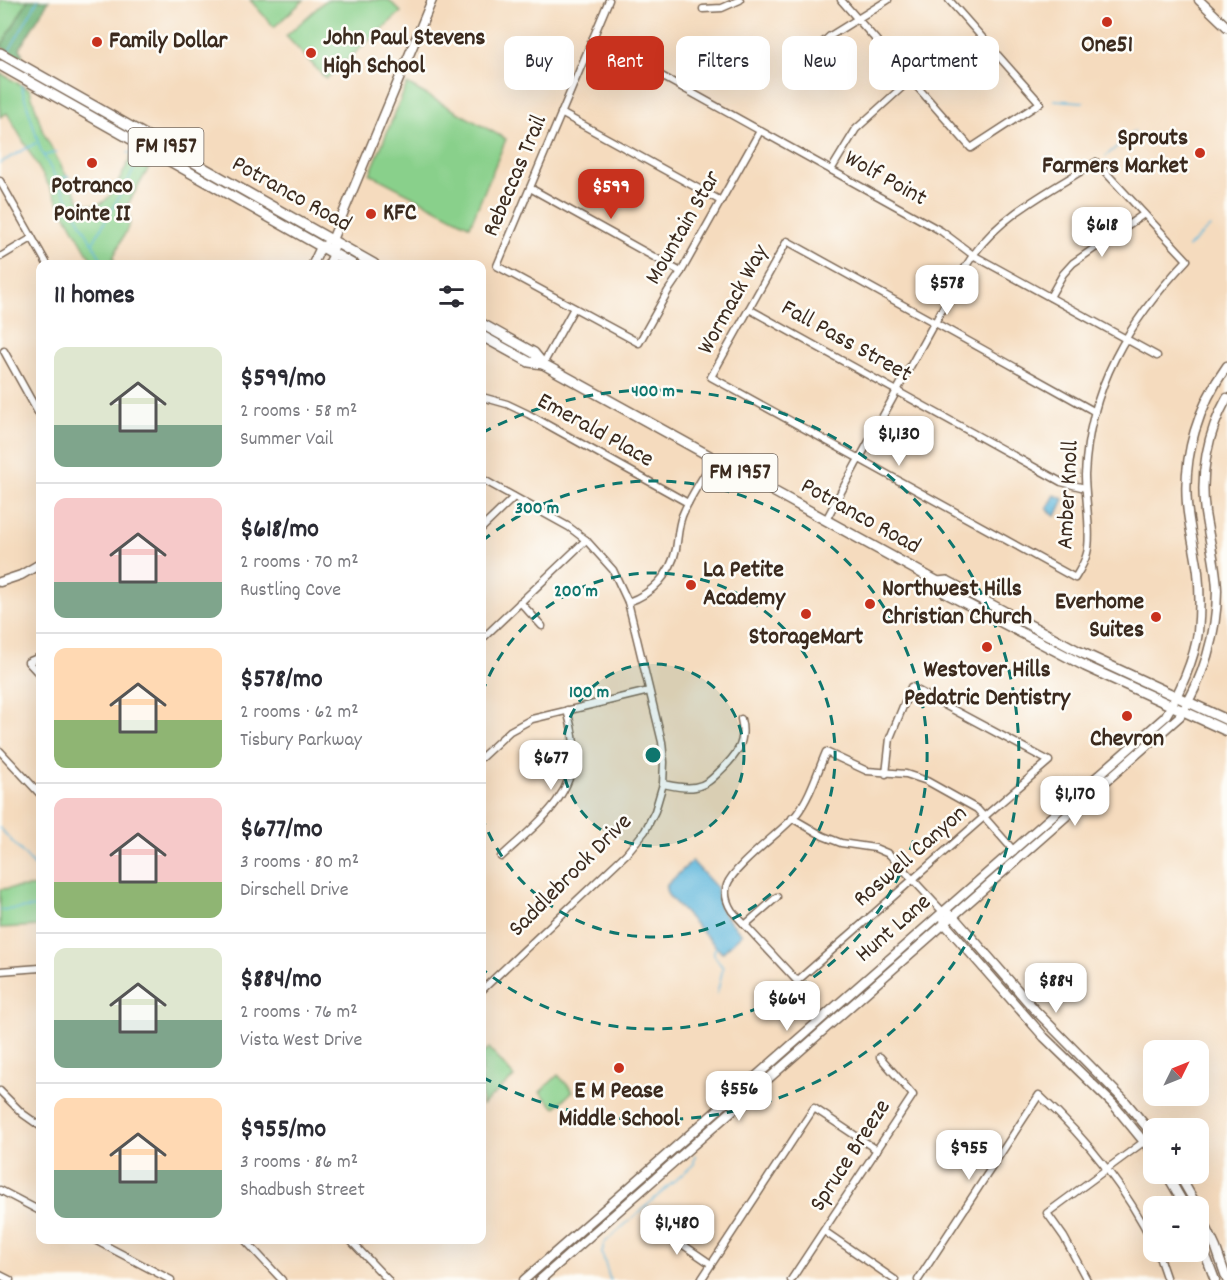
<!DOCTYPE html>
<html lang="en">
<head>
<meta charset="utf-8">
<style>
	:root { --surface:#fff; --page:#f7f7f7; --text:#2b2b33; --muted:#7c7c81; --line:#e1e1e2; --accent:#c8321e }
	body { margin:0; font-family:Dekko,sans-serif; background:var(--page); color:var(--text); height:100vh; display:flex; flex-direction:column; font-size:22px; white-space:nowrap }
	* { box-sizing:border-box; margin:0 }
	p { font-size:20px; color:var(--muted) }
	.icon { flex:none; width:33px; height:33px; fill:none; stroke:currentColor; stroke-width:2; stroke-linecap:round; stroke-linejoin:round }
	.map { position:relative; flex:1; overflow:hidden }
	.sheet { position:absolute; left:36px; top:260px; width:450px; height:984px; display:flex; flex-direction:column; background:var(--surface); border-radius:12px; box-shadow:0 6px 24px #0002 }
	.sheet>* { flex:none }
	.guide { position:absolute; left:504px; top:36px; width:570px; height:54px; display:flex; gap:12px }
	.needle { width:39px; rotate:47deg }
	.tools { position:absolute; left:1143px; top:1040px; display:grid; gap:12px }
	.tools a { display:grid; place-items:center; width:66px; height:66px; border-radius:12px; background:var(--surface); box-shadow:0 6px 24px #0002; font-size:30px }
	.price { position:absolute; translate:-50% -51px; padding:0 14px; border-radius:12px; background:#fff; color:#222; font-size:20px; line-height:39px; filter:drop-shadow(0 2px 3px #0008) }
	.price::after { content:''; position:absolute; left:50%; top:36px; width:18px; height:14px; margin-left:-9px; background:inherit; clip-path:polygon(0 0,100% 0,50% 100%) }
	.price.current { background:var(--accent); color:#fff }
	ul { padding:0; list-style:none }
	li { display:flex; align-items:center; gap:18px; height:150px; padding:0 18px }
	li+li { border-top:2px solid var(--line) }
	li span { display:grid; place-items:center; flex:none; width:168px; height:120px; border-radius:12px; color:#555 }
	li>.icon { margin-inline-start:auto }
	span .icon { width:72px; height:72px; fill:#fffc; stroke-width:1 }
	li b { font-size:26px }
	h2 { display:flex; justify-content:space-between; align-items:center; height:72px; padding:0 18px; font-size:26px }
	.tag { padding:0 21px; border-radius:12px; background:var(--surface); box-shadow:0 6px 24px #0002; font-size:21px; line-height:54px }
	.tag.current { background:var(--accent); color:#fff }
	.map>svg:first-child { display:block }
</style>
</head>
<body>
<div class="map">
<svg width="1227" height="1280" viewBox="0 0 1227 1280">
	<rect width="100%" height="100%" fill="#fdfcf7"/>
	<filter id="ink" filterUnits="userSpaceOnUse"><feTurbulence type="fractalNoise" baseFrequency=".0167" numOctaves="2"/><feDisplacementMap in="SourceGraphic" scale="12" xChannelSelector="R" yChannelSelector="G"/><feConvolveMatrix kernelMatrix="1 2 1 2 8 2 1 2 1" color-interpolation-filters="sRGB"/></filter>
	<filter id="wash" filterUnits="userSpaceOnUse"><feTurbulence type="fractalNoise" baseFrequency=".008" numOctaves="4" result="noise"/><feDisplacementMap in="SourceGraphic" scale="24" xChannelSelector="R" yChannelSelector="G"/><feGaussianBlur stdDeviation="1.35" result="paint"/><feColorMatrix in="noise" values="0 0 0 0 0 0 0 0 0 0 0 0 0 0 0 0 0 1.4 0 .05"/><feComposite in="paint" operator="in"/></filter>
	<g filter="url(#wash)">
		<rect width="100%" height="100%" fill="#f5dbbe"/>
		<!-- green -->
		<g fill="#89d08b" stroke="#627d54" stroke-width="1.5">
			<path d="M 0,0 L 28,0 L 1,47 L 0,47 Z"/>
			<path d="M 250,0 L 304,0 L 274,27 Z"/>
			<path d="M 326,0 L 389,0 L 401,12 L 326,79 L 286,36 Z"/>
			<path d="M 0,73 L 30,90 L 43,132 L 80,201 C 87,204 95,207 103,202 C 115,194 128,162 135,148 L 154,159 L 125,209 L 130,218 L 130,223 L 113,258 L 116,264 L 94,264 L 7,113 L 0,117 Z"/>
			<path d="M 407,84 L 506,139 L 470,226 L 370,174 Z"/>
			<path d="M 40,886 L 40,926 L 0,928 L 0,889 Z"/>
			<path d="M 489,1048 L 514,1077 L 482,1105 L 482,1055 Z"/>
			<path d="M 558,1075 L 573,1091 L 555,1108 L 540,1092 Z"/>
		</g>
		<!-- forest -->
		<path fill="#6eb277" stroke="#546e4a" stroke-width="1.5" d="M 28,0 L 49,0 L 20,48 L 24,60 L 1,47 Z"/>
		<!-- water -->
		<g fill="#5db6db" stroke="#4c707c" stroke-width="1.5">
			<path d="M 1055,495 L 1064,499 L 1056,516 L 1047,509 Z"/>
			<path d="M 692,861 L 717,888 L 719,906 L 725,916 L 742,934 L 722,953 L 668,895 L 666,890 L 667,885 Z"/>
		</g>
		<g fill="none" stroke-linecap="round" stroke-linejoin="round">
			<!-- stream -->
			<g stroke="#5db6db" stroke-width="1.5">
				<path d="M 9,51 L 38,0"/>
				<path d="M 21,85 L 41,151 L 104,264"/>
				<path d="M 1054,100 L 1084,102"/>
				<path d="M 128,153 L 132,152 L 140,157"/>
				<path d="M 43,156 L 57,152"/>
				<path d="M 1106,156 L 1135,131"/>
				<path d="M 0,163 L 36,143"/>
				<path d="M 58,180 L 69,176"/>
				<path d="M 93,243 L 141,157"/>
				<path d="M 1188,247 L 1210,227"/>
				<path d="M 0,828 L 40,872"/>
				<path d="M 0,910 L 40,907"/>
				<path d="M 717,947 L 714,950 L 714,955 L 723,968 L 717,994"/>
				<path d="M 610,1280 L 602,1253 L 604,1243 L 694,1164 L 695,1155"/>
			</g>
		</g>
	</g>
	<g filter="url(#ink)">
		<g fill="none" stroke-linecap="round" stroke-linejoin="round">
			<defs>
				<g id="street">
					<path d="M 609,0 L 497,266 L 639,343 L 668,291 L 681,272 L 760,131"/>
					<path d="M 841,0 L 971,148 L 1040,103 L 949,0"/>
					<path d="M 703,9 L 722,8 L 740,0"/>
					<path d="M 593,38 L 941,231 L 973,255 L 1157,356"/>
					<path d="M 807,57 L 830,36 L 888,0"/>
					<path d="M 561,113 L 721,201"/>
					<path d="M 831,170 L 856,129 L 910,80"/>
					<path d="M 0,181 L 47,264"/>
					<path d="M 530,188 L 681,272"/>
					<path d="M 0,257 L 32,238"/>
					<path d="M 1050,297 L 1063,274 L 1073,263 L 1144,214"/>
					<path d="M 749,309 L 1061,482 L 1085,488"/>
					<path d="M 4,351 L 40,416"/>
					<path d="M 543,364 L 574,308"/>
					<path d="M 482,397 L 507,404 L 528,414 L 688,503"/>
					<path d="M 482,479 L 569,527 L 586,540 L 613,570 L 628,602 L 662,742 L 664,762 L 663,784 L 655,811 L 645,831 L 626,854 L 482,990"/>
					<path d="M 826,520 L 856,464 L 862,454 L 932,327 L 935,323 C 947,300 959,275 974,254 C 1004,212 1054,189 1096,162 L 1187,260 C 1128,322 1089,387 1085,475 C 1085,496 1092,535 1087,553 C 1085,562 1080,570 1075,578 L 711,377 L 787,241 L 928,319 L 941,326 L 1090,409 L 1095,412"/>
					<path d="M 482,528 L 514,497"/>
					<path d="M 520,602 L 542,626"/>
					<path d="M 628,602 C 652,594 671,574 676,549 C 678,538 678,527 682,516 C 690,496 703,478 714,459"/>
					<path d="M 482,639 L 586,540"/>
					<path d="M 40,657 L 28,662 L 40,675"/>
					<path d="M 0,751 L 40,794"/>
					<path d="M 482,757 L 510,731 L 532,719 L 649,691"/>
					<path d="M 886,774 L 890,738 L 911,687 L 1049,761 L 984,817 L 977,823 L 797,981 L 732,911 C 727,903 724,894 727,885 C 733,867 781,832 796,815 C 810,797 817,773 826,752 L 867,771 L 906,774 L 927,781 L 977,809 L 1014,851"/>
					<path d="M 663,784 C 673,786 685,789 695,787 C 706,785 712,779 719,772 C 736,756 747,743 741,719"/>
					<path d="M 792,818 L 823,836 L 841,843 L 875,848 L 889,854 L 943,912"/>
					<path d="M 501,857 C 534,826 576,797 574,747 C 574,734 570,722 567,710"/>
					<path d="M 745,925 L 777,897"/>
					<path d="M 0,971 L 40,968"/>
					<path d="M 0,1091 L 23,1114 L 40,1126"/>
					<path d="M 0,1190 L 40,1211"/>
					<path d="M 657,1227 L 711,1264"/>
					<path d="M 824,1231 L 895,1280"/>
					<path d="M 93,1239 L 171,1280"/>
					<path d="M 244,1239 L 282,1280"/>
					<path d="M 349,1239 L 388,1280"/>
					<path d="M 1157,1251 L 1167,1280"/>
					<path d="M 0,1275 L 10,1280"/>
					<path d="M 701,1280 L 814,1108 L 877,1150"/>
					<path d="M 791,1280 L 913,1095 L 880,1057"/>
					<path d="M 918,1280 L 1039,1095 C 1087,1139 1125,1186 1154,1245"/>
					<path d="M 1087,1280 L 1064,1237 L 1047,1213 L 1153,1135"/>
				</g>
				<g id="secondary">
					<path d="M 1199,0 L 1227,27"/>
					<path d="M 332,240 L 432,0"/>
					<path d="M 313,264 L 321,247 L 325,245"/>
					<path d="M 329,264 L 334,254 L 332,240"/>
					<path d="M 0,582 L 21,575 L 40,564"/>
					<path d="M 949,914 L 953,916 L 1035,1010 L 1125,1101 L 1154,1136"/>
					<path d="M 944,919 L 945,924 L 1044,1037 L 1113,1104 L 1154,1154"/>
					<path d="M 1166,1173 L 1185,1206"/>
					<path d="M 1178,1173 L 1197,1206"/>
					<path d="M 1198,1209 L 1216,1248 L 1227,1280"/>
					<path d="M 1198,1235 L 1215,1280"/>
					<path d="M 524,1280 L 1165,717 C 1179,694 1195,658 1198,632 C 1200,612 1200,591 1198,572 C 1195,549 1189,527 1187,504 C 1183,455 1198,406 1227,366"/>
					<path d="M 540,1280 L 1180,716 C 1203,679 1217,634 1217,590 C 1216,564 1209,539 1205,513 C 1200,474 1207,433 1227,398"/>
				</g>
				<g id="primary">
					<path d="M 0,53 L 374,264"/>
					<path d="M 0,65 L 352,264"/>
					<path d="M 482,324 L 534,353 L 543,364 L 938,582 L 944,592 L 1085,666 L 1227,731"/>
					<path d="M 482,336 L 529,362 L 543,364"/>
					<path d="M 938,582 L 947,581 L 1078,651 L 1227,720"/>
				</g>
			</defs>
			<!-- street casing -->
			<use href="#street" stroke="#7c6856" stroke-width="9"/>
			<!-- secondary casing -->
			<use href="#secondary" stroke="#7c6856" stroke-width="11"/>
			<!-- primary casing -->
			<use href="#primary" stroke="#7c6856" stroke-width="12"/>
			<!-- street -->
			<use href="#street" stroke="#fff" stroke-width="6"/>
			<!-- secondary -->
			<use href="#secondary" stroke="#fff" stroke-width="8"/>
			<!-- primary -->
			<use href="#primary" stroke="#fff" stroke-width="9"/>
		</g>
	</g>
	<!-- distance rings -->
	<circle cx="653" cy="755" r="91" fill="#0f766e" fill-opacity=".12"/>
	<g fill="none" stroke="#0f766e" stroke-width="3" stroke-dasharray="10 8">
		<circle cx="653" cy="755" r="91"/>
		<path d="M482 693A182 182 0 1 1 482 817"/>
		<path d="M482 541A274 274 0 1 1 482 969"/>
		<path d="M482 433A365 365 0 1 1 482 1077"/>
	</g>
	<!-- markers -->
	<g fill="#c8321e" stroke="#fdfcf7" stroke-width="2">
		<circle cx="1107" cy="22" r="6"/>
		<circle cx="97" cy="42" r="6"/>
		<circle cx="311" cy="53" r="6"/>
		<circle cx="1200" cy="153" r="6"/>
		<circle cx="92" cy="163" r="6"/>
		<circle cx="371" cy="214" r="6"/>
		<circle cx="691" cy="585" r="6"/>
		<circle cx="870" cy="604" r="6"/>
		<circle cx="806" cy="614" r="6"/>
		<circle cx="1156" cy="617" r="6"/>
		<circle cx="987" cy="647" r="6"/>
		<circle cx="1127" cy="716" r="6"/>
		<circle cx="619" cy="1068" r="6"/>
	</g>
	<g text-anchor="middle" dominant-baseline="central" stroke-width="5" stroke-linejoin="round" paint-order="stroke">
		<!-- shield labels -->
		<g fill="#fdfcf7" stroke="#75695f" stroke-width="1.5">
			<rect x="128.5" y="128" width="75" height="38" rx="4.5"/>
			<rect x="702.5" y="454" width="75" height="38" rx="4.5"/>
		</g>
		<g font-size="22" font-weight="bold" fill="#3b2a1e">
			<text x="166" y="147">FM 1957</text>
			<text x="740" y="473">FM 1957</text>
		</g>
		<!-- poi labels -->
		<g font-size="24" font-weight="bold" fill="#3b2a1e" stroke="#fdfcf7">
			<text x="323" y="39" text-anchor="start">John Paul Stevens<tspan x="323" dy="28">High School</tspan></text>
			<text x="109" y="42" text-anchor="start">Family Dollar</text>
			<text x="1107" y="46">One51</text>
			<text x="1188" y="139" text-anchor="end">Sprouts<tspan x="1188" dy="28">Farmers Market</tspan></text>
			<text x="92" y="187">Potranco<tspan x="92" dy="28">Pointe II</tspan></text>
			<text x="383" y="214" text-anchor="start">KFC</text>
			<text x="703" y="571" text-anchor="start">La Petite<tspan x="703" dy="28">Academy</tspan></text>
			<text x="882" y="590" text-anchor="start">Northwest Hills<tspan x="882" dy="28">Christian Church</tspan></text>
			<text x="1144" y="603" text-anchor="end">Everhome<tspan x="1144" dy="28">Suites</tspan></text>
			<text x="806" y="638">StorageMart</text>
			<text x="987" y="671">Westover Hills<tspan x="987" dy="28">Pedatric Dentistry</tspan></text>
			<text x="1127" y="740">Chevron</text>
			<text x="619" y="1092">E M Pease<tspan x="619" dy="28">Middle School</tspan></text>
		</g>
		<!-- street labels -->
		<g font-size="24" fill="#3b2a1e" stroke="#fdfcf7">
			<text transform="translate(516 176) rotate(-67)">Rebeccas Trail</text>
			<text transform="translate(885 179) rotate(29)">Wolf Point</text>
			<text transform="translate(291 195) rotate(29)">Potranco Road</text>
			<text transform="translate(684 228) rotate(-60)">Mountain Star</text>
			<text transform="translate(734 300) rotate(-61)">Wormack Way</text>
			<text transform="translate(846 342) rotate(29)">Fall Pass Street</text>
			<text transform="translate(595 431) rotate(29)">Emerald Place</text>
			<text transform="translate(1069 495) rotate(-87)">Amber Knoll</text>
			<text transform="translate(860 517) rotate(29)">Potranco Road</text>
			<text transform="translate(911 857) rotate(-41)">Roswell Canyon</text>
			<text transform="translate(571 876) rotate(-45)">Saddlebrook Drive</text>
			<text transform="translate(894 929) rotate(-41)">Hunt Lane</text>
			<text transform="translate(851 1156) rotate(-57)">Spruce Breeze</text>
		</g>
	</g>
	<circle cx="653" cy="755" r="9" fill="#0f766e" stroke="#fdfcf7" stroke-width="3"/>
	<g font-size="18" text-anchor="middle" font-weight="bold" fill="#0f766e" stroke="#fdfcf7" stroke-width="5" stroke-linejoin="round" paint-order="stroke">
		<text x="653" y="396">400 m</text>
		<text x="537" y="513">300 m</text>
		<text x="576" y="596">200 m</text>
		<text x="589" y="697">100 m</text>
	</g>
</svg>
<div class="tools">
<a><svg class="needle" viewBox="-14 -14 28 28"><path d="M0-13l5 13h-10z" fill="#e53935"/><path d="M0 13l5-13h-10z" fill="#7c7c81"/></svg></a>
<a>+</a>
<a>−</a>
</div>
<b class="price current" style="left:611px;top:220px">$599</b>
<b class="price" style="left:1102px;top:258px">$618</b>
<b class="price" style="left:947px;top:316px">$578</b>
<b class="price" style="left:899px;top:467px">$1,130</b>
<b class="price" style="left:551px;top:791px">$677</b>
<b class="price" style="left:1075px;top:827px">$1,170</b>
<b class="price" style="left:1056px;top:1014px">$884</b>
<b class="price" style="left:787px;top:1032px">$664</b>
<b class="price" style="left:739px;top:1122px">$556</b>
<b class="price" style="left:969px;top:1181px">$955</b>
<b class="price" style="left:677px;top:1256px">$1,480</b>
<div class="guide">
<a class="tag">Buy</a>
<a class="tag current">Rent</a>
<a class="tag">Filters</a>
<a class="tag">New</a>
<a class="tag">Apartment</a>
</div>
<section class="sheet">
<h2>11 homes<svg class="icon" aria-label="filters" viewBox="0 0 24 24"><path d="M4 7h16M4 17h16"/><circle cx="9" cy="7" r="2"/><circle cx="15" cy="17" r="2"/></svg></h2>
<ul>
<li><span style="background:linear-gradient(#dfe7d0 65%,#7fa58c 0)"><svg class="icon" aria-label="home" viewBox="0 0 24 24"><path d="M3 11l9-7 9 7M6 9v11h12V9"/></svg></span><div><b>$599/mo</b><p>2 rooms · 58 m²</p><p>Summer Vail</p></div></li>
<li><span style="background:linear-gradient(#f6c9c9 70%,#7fa58c 0)"><svg class="icon" aria-label="home" viewBox="0 0 24 24"><path d="M3 11l9-7 9 7M6 9v11h12V9"/></svg></span><div><b>$618/mo</b><p>2 rooms · 70 m²</p><p>Rustling Cove</p></div></li>
<li><span style="background:linear-gradient(#ffd9b3 60%,#8fb573 0)"><svg class="icon" aria-label="home" viewBox="0 0 24 24"><path d="M3 11l9-7 9 7M6 9v11h12V9"/></svg></span><div><b>$578/mo</b><p>2 rooms · 62 m²</p><p>Tisbury Parkway</p></div></li>
<li><span style="background:linear-gradient(#f6c9c9 70%,#8fb573 0)"><svg class="icon" aria-label="home" viewBox="0 0 24 24"><path d="M3 11l9-7 9 7M6 9v11h12V9"/></svg></span><div><b>$677/mo</b><p>3 rooms · 80 m²</p><p>Dirschell Drive</p></div></li>
<li><span style="background:linear-gradient(#dfe7d0 60%,#7fa58c 0)"><svg class="icon" aria-label="home" viewBox="0 0 24 24"><path d="M3 11l9-7 9 7M6 9v11h12V9"/></svg></span><div><b>$884/mo</b><p>2 rooms · 76 m²</p><p>Vista West Drive</p></div></li>
<li><span style="background:linear-gradient(#ffd9b3 60%,#7fa58c 0)"><svg class="icon" aria-label="home" viewBox="0 0 24 24"><path d="M3 11l9-7 9 7M6 9v11h12V9"/></svg></span><div><b>$955/mo</b><p>3 rooms · 86 m²</p><p>Shadbush Street</p></div></li>
</ul>
</section>
</div>
</body>
</html>
